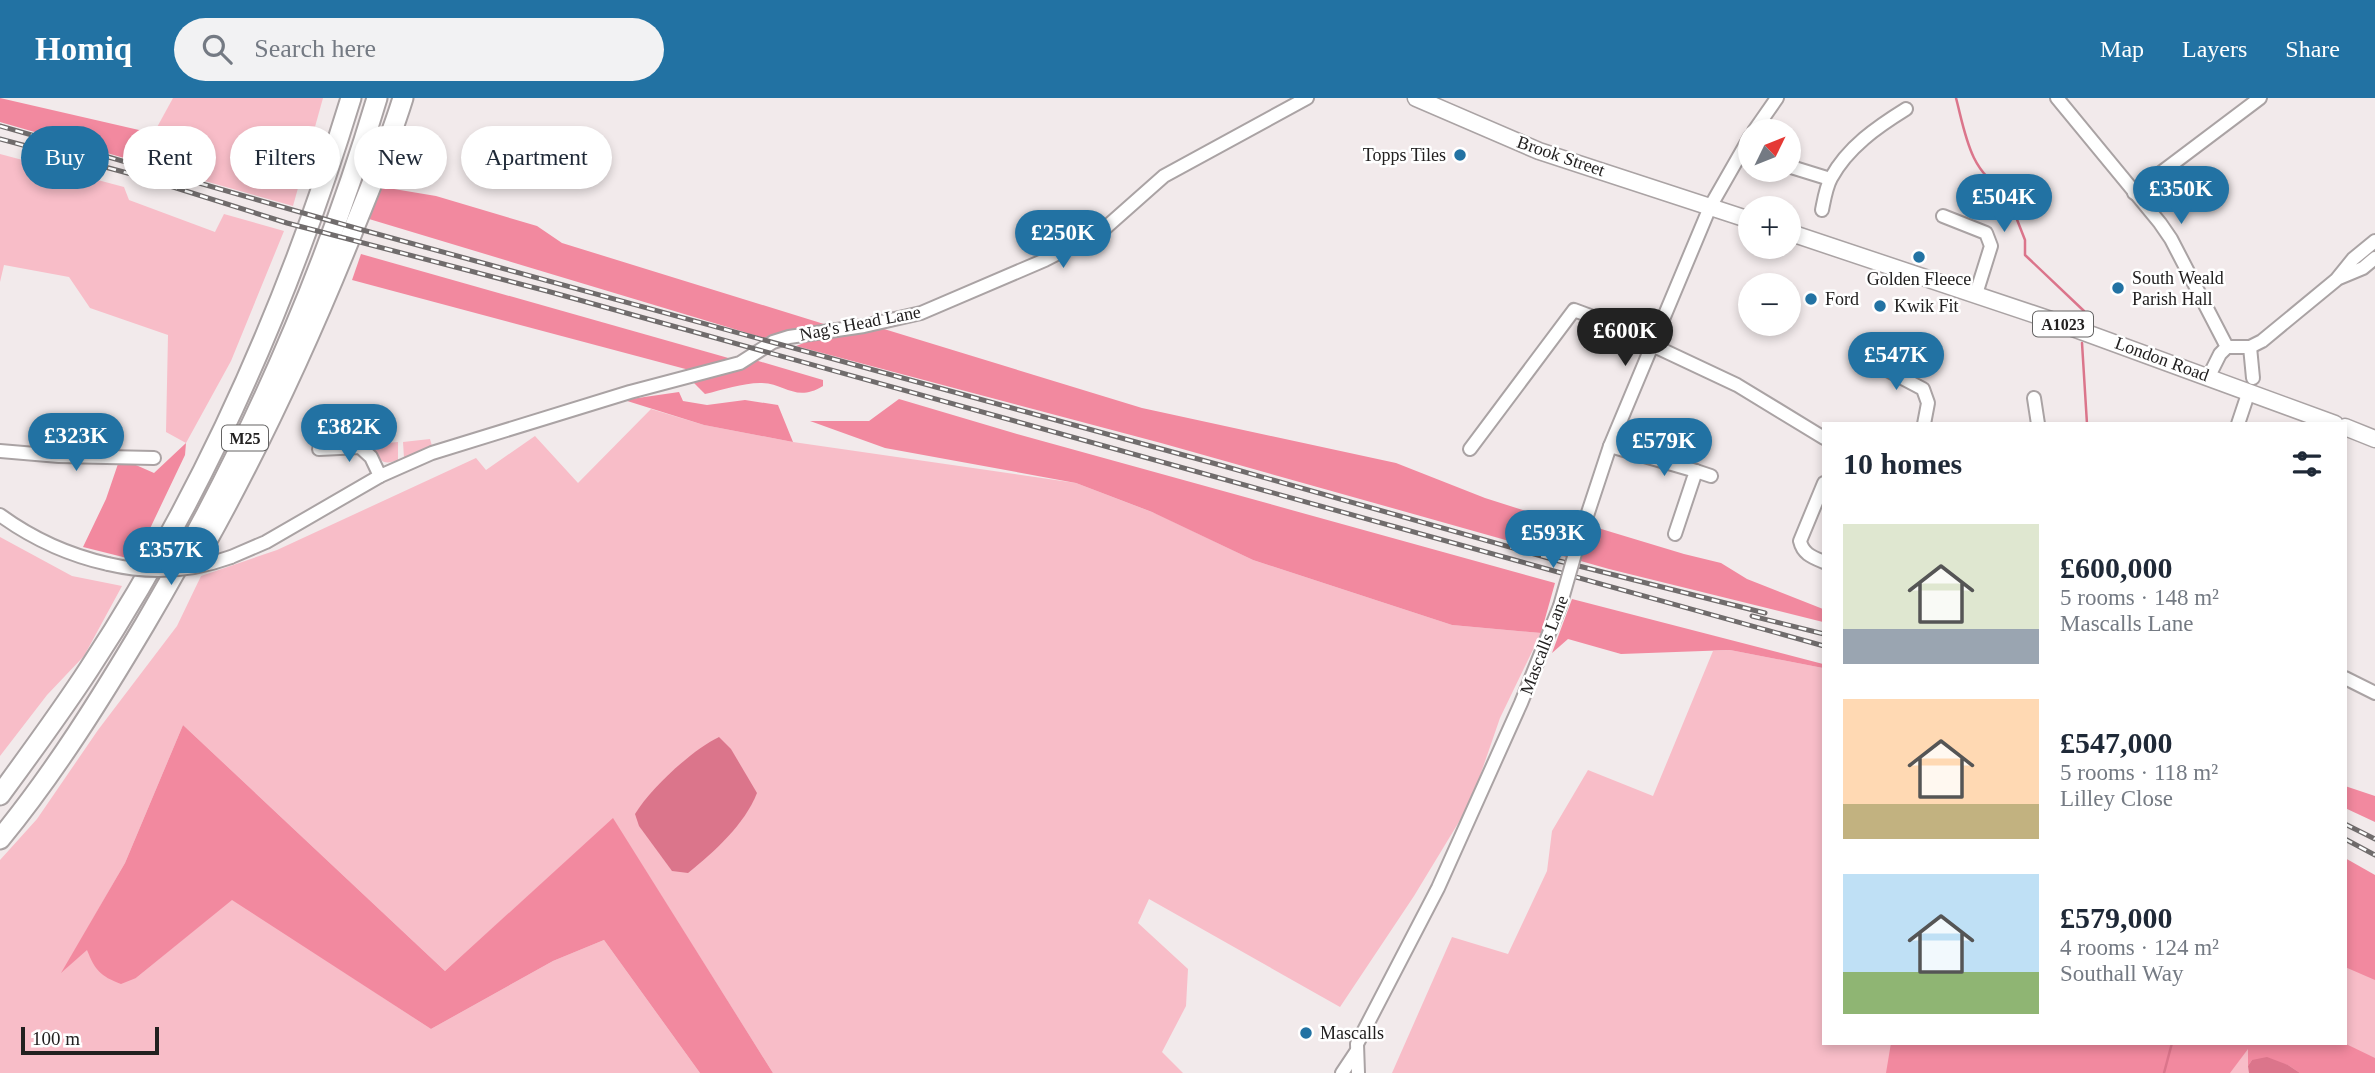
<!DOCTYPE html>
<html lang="en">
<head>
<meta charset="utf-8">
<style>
	:root { --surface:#fff; --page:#f2f2f3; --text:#1f2937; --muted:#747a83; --accent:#2272a3 }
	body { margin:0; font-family:"Times New Roman",serif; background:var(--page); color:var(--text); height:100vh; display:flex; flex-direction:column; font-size:26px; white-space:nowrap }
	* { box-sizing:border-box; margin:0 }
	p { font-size:23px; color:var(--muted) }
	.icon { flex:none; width:38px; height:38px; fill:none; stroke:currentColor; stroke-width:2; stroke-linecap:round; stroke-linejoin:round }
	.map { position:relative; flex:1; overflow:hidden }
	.side { position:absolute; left:1822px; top:324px; width:525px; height:623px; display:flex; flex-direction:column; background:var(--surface); border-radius:0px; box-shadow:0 4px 10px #0003 }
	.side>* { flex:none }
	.hud { position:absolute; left:21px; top:28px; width:665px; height:63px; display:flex; gap:14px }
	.needle { width:46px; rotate:47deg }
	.buttons { position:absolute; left:1738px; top:21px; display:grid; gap:14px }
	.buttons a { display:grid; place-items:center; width:63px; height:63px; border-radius:50%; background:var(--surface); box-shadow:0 4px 10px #0003; font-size:35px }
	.scale { position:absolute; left:21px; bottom:18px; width:138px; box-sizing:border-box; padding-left:7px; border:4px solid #222020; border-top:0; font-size:19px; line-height:24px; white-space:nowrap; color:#222020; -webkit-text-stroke:5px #fff; paint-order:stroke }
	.price { position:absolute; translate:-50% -60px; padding:0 16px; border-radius:24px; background:var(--accent); color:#fff; font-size:23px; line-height:46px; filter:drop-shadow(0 2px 4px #0008) }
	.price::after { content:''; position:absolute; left:50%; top:42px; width:21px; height:16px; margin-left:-10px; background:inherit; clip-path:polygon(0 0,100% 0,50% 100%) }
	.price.on { background:#222; color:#fff }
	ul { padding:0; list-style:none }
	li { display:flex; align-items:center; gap:21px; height:175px; padding:0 21px }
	li span { display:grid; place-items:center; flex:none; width:196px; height:140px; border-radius:0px; color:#555 }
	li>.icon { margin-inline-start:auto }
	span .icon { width:84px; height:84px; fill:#fffc; stroke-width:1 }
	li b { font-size:30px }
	h2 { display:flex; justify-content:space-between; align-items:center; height:84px; padding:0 21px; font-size:30px }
	.pill { padding:0 24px; border-radius:32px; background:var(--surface); box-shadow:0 4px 10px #0003; font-size:24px; line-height:63px }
	.pill.on { background:var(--accent); color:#fff }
	header { display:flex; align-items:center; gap:42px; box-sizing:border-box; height:98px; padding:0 35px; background:var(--accent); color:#fff }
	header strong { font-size:33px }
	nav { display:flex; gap:38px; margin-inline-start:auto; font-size:24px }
	.search { width:490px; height:63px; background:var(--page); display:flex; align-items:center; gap:18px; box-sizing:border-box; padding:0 24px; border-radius:38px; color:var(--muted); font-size:26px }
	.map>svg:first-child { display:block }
</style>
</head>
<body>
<header>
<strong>Homiq</strong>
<div class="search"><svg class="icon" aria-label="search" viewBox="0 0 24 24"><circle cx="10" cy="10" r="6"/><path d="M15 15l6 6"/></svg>Search here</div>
<nav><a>Map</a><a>Layers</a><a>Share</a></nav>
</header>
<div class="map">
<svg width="2375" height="975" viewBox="0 0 2375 975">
	<rect width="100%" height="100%" fill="#f2eaeb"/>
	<!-- green -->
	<g fill="#f8bdc8">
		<path d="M 173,0 L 323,0 L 293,108 L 138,64 Z"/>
		<path d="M 0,56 L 124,89 L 129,102 L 215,134 L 224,116 L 284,133 L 231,263 L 186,345 L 166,334 L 168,237 L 90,210 L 69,179 L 4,167 L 0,184 Z"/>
		<path d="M 651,311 L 704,327 L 793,344 L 1076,385 L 1157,416 L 1253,462 L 1452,527 L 1541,535 L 1500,620 L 1471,704 L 1414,798 L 1340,909 L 1149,801 L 1138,825 L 1188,871 L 1186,908 L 1162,954 L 1183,975 L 773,975 L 613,721 L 445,873 L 183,627 L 125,765 L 63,873 L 87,851 L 136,880 L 232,801 L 431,931 L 553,863 L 604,842 L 700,975 L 0,975 L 0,762 L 37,721 L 98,632 L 177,528 L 201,478 L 277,452 L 476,360 L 486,372 L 535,338 L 578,385 Z"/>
		<path d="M 430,341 L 432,348 L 404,360 L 403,344 Z"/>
		<path d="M 398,344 L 398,362 C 377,370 381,356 367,347 Z"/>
		<path d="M 0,439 L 72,478 L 122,488 L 84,558 L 47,597 L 0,658 Z"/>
		<path d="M 1730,552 L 1823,570 L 1824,945 L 2345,945 L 2345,761 L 2375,778 L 2375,975 L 1392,975 L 1452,839 L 1508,856 L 1547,773 L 1552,733 L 1588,672 L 1653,698 L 1713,553 Z"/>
	</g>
	<!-- forest -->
	<g fill="#f2899f">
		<path d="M 0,0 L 152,35 L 138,64 L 0,24 Z"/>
		<path d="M 382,89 L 436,98 L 537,128 L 562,145 L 824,226 L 764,240 L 369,121 Z"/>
		<path d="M 361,156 L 739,263 L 693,273 L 352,182 Z"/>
		<path d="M 884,231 L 1142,310 L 1396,365 L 1485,400 L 1576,429 L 1588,427 L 1684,456 L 1721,465 L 1747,481 L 1823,511 L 1823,524 L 1609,471 L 1161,345 L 796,248 L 822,238 Z"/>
		<path d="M 755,262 L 823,282 L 823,288 C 795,305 786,285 760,285 C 743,285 722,292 705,296 L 694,285 Z"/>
		<path d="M 679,294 L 683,303 L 707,307 L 745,302 L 778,307 L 793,344 L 704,327 L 624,302 Z"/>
		<path d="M 899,301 L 1017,336 L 1555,485 L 1541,535 L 1452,527 L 1253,462 L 1152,414 L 1076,385 L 885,350 L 810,323 L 869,323 Z"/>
		<path d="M 186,345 L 185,357 L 135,462 L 83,449 L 106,401 L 120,360 L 154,375 Z"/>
		<path d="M 1572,501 L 1823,566 L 1823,570 L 1730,552 L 1621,556 L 1568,541 L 1552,555 Z"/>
		<path d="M 183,627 L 445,873 L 613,720 L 773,975 L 700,975 L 604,842 L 553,863 L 431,931 L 232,802 L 136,880 L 121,886 C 100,878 95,872 87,852 L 61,875 L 125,765 Z"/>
		<path d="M 2345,688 L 2375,698 L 2375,724 L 2345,710 Z"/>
		<path d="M 2345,760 L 2375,777 L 2375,882 L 2345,869 Z"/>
		<path d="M 1891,945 L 2344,945 L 2375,960 L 2375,975 L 2300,975 L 2288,967 L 2252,962 L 2248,968 L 2248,951 L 2230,975 L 1886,975 Z"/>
	</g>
	<!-- water -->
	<g fill="#db758b">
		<path d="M 719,639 L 731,651 L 757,695 C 745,726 714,754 688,775 L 672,773 L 639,728 L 635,716 C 650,691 693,651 719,639 Z"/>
		<path d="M 2267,959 L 2288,967 L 2300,975 L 2249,975 L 2248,968 L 2252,962 Z"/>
	</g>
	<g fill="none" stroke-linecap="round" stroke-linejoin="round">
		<!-- stream -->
		<g stroke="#db758b" stroke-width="2.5">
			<path d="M 1956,0 C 1965,34 1970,76 2005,91 L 2025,142 L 2025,157 L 2084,213"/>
			<path d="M 2082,245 L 2087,326"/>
			<path d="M 2164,975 L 2172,945"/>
		</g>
		<defs>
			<g id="minor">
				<path d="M 2057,0 L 2160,125 L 2171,141 L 2227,249 L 2220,256 L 2209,278"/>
				<path d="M 1754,33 L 1777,0"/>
				<path d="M 1788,68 L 1830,81"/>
				<path d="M 2134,95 L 2260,0"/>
				<path d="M 1822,112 C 1824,102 1826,89 1831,80 C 1848,49 1877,29 1906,11"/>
				<path d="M 1943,118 L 1986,135 L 1991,148 L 1976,196"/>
				<path d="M 2339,180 L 2363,170 L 2375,160"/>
				<path d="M 1652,247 L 1737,287 L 1824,340"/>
				<path d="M 2227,249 L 2250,249 L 2253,280"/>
				<path d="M 2250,249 L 2262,243 L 2336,182 L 2353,161 L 2375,143"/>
				<path d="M 1870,263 L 1923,291 L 1928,305 L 1924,326"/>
				<path d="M 1886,271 L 1892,258"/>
				<path d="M 2034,300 L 2038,326"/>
				<path d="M 2238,326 L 2249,293"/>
				<path d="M 1610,348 L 1696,373 L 1675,436"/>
				<path d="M 319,351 L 360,349 L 371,359 L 380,378"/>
				<path d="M 1470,351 L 1574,212 L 1655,242"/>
				<path d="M 0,353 L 59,358 L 154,360"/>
				<path d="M 1696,373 L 1711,378"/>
				<path d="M 1824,385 L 1800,443 C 1803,456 1812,459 1824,464"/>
				<path d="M 0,417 C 33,441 68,457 108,466"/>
				<path d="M 1578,445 L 1610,348 L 1710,109 L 1750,39"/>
				<path d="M 231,459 L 266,444 L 380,378 L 432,355 L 630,294 L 740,265 L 773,244 L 789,239 L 864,228 L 921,215 L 1045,162 L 1103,132 L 1164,78 L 1307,0"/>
				<path d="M 2345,580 L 2375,595"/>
				<path d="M 1342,975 L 1356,954"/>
				<path d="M 1358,975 L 1357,946 L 1438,790 L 1521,605 L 1560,508"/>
			</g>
			<g id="major">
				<path d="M 1416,0 L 1539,53 L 1750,122"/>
				<path d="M 1788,134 L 2051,222 L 2335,326"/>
				<path d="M 2345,329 L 2375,341"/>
			</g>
			<g id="highway">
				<path d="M 204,448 C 261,346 309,242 352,135 C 370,90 389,46 403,0"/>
				<path d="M 0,697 C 30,656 61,614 89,571 C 204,396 290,200 351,0"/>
				<path d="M 0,741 C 55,674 101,600 145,526 C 243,360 322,185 377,0"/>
			</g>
		</defs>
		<!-- minor casing -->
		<use href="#minor" stroke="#aaa3a4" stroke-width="16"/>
		<!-- major casing -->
		<use href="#major" stroke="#aaa3a4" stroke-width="19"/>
		<!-- highway casing -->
		<use href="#highway" stroke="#aaa3a4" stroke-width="23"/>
		<!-- minor -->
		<use href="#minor" stroke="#fff" stroke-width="12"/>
		<!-- major -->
		<use href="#major" stroke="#fff" stroke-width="16"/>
		<!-- highway -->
		<use href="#highway" stroke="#fff" stroke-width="19"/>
		<defs>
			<g id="rail">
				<path d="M 0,28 L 359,131 L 1220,367 L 1559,463 L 1765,515"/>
				<path d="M 0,41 L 135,77 L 287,125 L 547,193 L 1824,548"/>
				<path d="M 1752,518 L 1824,536"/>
				<path d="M 2345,726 L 2375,741"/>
				<path d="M 2345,741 L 2375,757"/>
			</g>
		</defs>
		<!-- rail casing -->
		<use href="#rail" stroke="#706c6c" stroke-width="5"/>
		<!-- rail -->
		<use href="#rail" stroke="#fff" stroke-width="2.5" stroke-dasharray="8" stroke-linecap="butt"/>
		<defs>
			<g id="minor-bridge">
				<path d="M 108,466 C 150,476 190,474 231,459"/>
				<path d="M 1560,508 L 1578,445"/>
			</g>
		</defs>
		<!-- minor-bridge casing -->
		<use href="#minor-bridge" stroke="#aaa3a4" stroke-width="16" stroke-linecap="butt"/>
		<!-- minor-bridge -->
		<use href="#minor-bridge" stroke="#fff" stroke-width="12"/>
	</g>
	<!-- markers -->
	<g fill="#2272a3" stroke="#fff" stroke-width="2.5">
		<circle cx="1460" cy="57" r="7"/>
		<circle cx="1919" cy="159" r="7"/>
		<circle cx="2118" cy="190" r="7"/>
		<circle cx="1811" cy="201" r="7"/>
		<circle cx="1880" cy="208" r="7"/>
		<circle cx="1306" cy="935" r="7"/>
	</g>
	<g text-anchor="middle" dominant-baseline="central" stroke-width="5" stroke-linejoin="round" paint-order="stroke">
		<!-- shield labels -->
		<g fill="#fff" stroke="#646363" stroke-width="2">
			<rect x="2033" y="213.5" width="60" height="25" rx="5"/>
			<rect x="222" y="327.5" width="46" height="25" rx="5"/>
		</g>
		<g font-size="16" font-weight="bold" fill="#222020">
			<text x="2063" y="226">A1023</text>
			<text x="245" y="340">M25</text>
		</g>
		<!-- poi labels -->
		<g font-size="18" fill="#222020" stroke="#fff" text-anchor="start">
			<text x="1446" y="57" text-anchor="end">Topps Tiles</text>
			<text x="2132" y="180">South Weald<tspan x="2132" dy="21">Parish Hall</tspan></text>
			<text x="1919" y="181" text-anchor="middle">Golden Fleece</text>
			<text x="1825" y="201">Ford</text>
			<text x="1894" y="208">Kwik Fit</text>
			<text x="1320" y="935">Mascalls</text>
		</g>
		<!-- street labels -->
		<g font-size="18" fill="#222020" stroke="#fff">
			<text transform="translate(1561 58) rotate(19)">Brook Street</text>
			<text transform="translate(860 225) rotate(-11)">Nag's Head Lane</text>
			<text transform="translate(2162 261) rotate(20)">London Road</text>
			<text transform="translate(1544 547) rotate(-69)">Mascalls Lane</text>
		</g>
	</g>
</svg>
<div class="buttons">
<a><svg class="needle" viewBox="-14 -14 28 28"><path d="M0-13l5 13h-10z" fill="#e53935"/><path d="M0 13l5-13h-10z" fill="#747a83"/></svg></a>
<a>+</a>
<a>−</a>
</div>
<div class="scale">100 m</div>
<b class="price" style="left:2181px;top:128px">£350K</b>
<b class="price" style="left:2004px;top:136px">£504K</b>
<b class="price" style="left:1063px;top:172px">£250K</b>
<b class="price on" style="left:1625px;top:270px">£600K</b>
<b class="price" style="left:1896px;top:294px">£547K</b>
<b class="price" style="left:349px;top:366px">£382K</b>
<b class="price" style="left:76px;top:375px">£323K</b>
<b class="price" style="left:1664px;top:380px">£579K</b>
<b class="price" style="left:1553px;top:472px">£593K</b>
<b class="price" style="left:171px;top:489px">£357K</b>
<div class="hud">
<a class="pill on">Buy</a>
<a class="pill">Rent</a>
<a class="pill">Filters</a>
<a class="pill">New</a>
<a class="pill">Apartment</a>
</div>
<section class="side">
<h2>10 homes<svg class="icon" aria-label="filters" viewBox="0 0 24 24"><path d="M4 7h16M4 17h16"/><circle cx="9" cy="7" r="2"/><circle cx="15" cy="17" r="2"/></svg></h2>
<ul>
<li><span style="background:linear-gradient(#dfe7d0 75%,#9aa5b1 0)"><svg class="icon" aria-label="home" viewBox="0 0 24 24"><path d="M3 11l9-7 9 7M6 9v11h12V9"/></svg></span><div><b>£600,000</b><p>5 rooms · 148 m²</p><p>Mascalls Lane</p></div></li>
<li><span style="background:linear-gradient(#ffd9b3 75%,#c2b280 0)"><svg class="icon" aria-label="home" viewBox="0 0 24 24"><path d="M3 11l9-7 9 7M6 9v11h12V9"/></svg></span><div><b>£547,000</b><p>5 rooms · 118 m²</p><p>Lilley Close</p></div></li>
<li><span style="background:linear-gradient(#bfe0f5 70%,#8fb573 0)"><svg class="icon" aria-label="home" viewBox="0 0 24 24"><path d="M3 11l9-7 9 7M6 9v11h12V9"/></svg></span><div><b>£579,000</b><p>4 rooms · 124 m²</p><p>Southall Way</p></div></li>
</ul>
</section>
</div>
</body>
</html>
